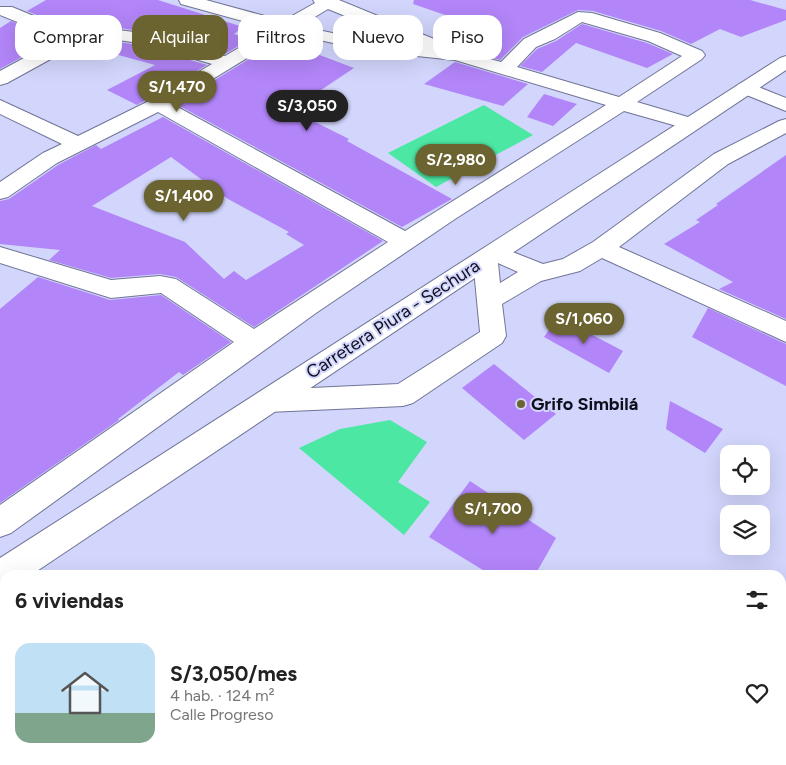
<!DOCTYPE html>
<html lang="es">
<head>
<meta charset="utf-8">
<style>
	:root { --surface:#fff; --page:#f2f2f2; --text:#222; --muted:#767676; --accent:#6b6330 }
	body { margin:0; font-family:Figtree,sans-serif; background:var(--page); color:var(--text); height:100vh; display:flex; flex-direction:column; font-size:19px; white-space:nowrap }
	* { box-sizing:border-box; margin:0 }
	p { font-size:16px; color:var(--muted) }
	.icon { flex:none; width:28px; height:28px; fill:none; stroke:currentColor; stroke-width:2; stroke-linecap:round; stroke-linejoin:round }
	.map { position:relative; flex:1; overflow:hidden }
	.panel { position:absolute; left:0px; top:570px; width:786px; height:195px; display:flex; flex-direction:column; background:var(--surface); border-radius:15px 15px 0 0; box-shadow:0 5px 20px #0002 }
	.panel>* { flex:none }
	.hud { position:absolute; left:15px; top:15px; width:500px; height:45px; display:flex; gap:10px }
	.buttons { position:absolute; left:720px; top:445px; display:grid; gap:10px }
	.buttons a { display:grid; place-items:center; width:50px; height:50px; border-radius:10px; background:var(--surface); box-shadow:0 5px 20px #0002; font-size:25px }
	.price { position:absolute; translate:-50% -42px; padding:0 11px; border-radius:18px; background:var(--accent); color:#fff; font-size:16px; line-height:32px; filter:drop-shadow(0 1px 2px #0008) }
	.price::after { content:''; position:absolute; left:50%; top:30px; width:15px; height:11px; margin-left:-8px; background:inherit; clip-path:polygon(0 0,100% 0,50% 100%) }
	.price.on { background:#222; color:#fff }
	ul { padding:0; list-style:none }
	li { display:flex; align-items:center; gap:15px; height:125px; padding:0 15px }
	li span { display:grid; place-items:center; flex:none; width:140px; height:100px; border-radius:15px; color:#555 }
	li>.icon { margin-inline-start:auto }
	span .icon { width:60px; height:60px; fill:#fffc; stroke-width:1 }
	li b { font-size:21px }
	h2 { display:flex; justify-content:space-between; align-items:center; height:60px; padding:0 15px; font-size:21px }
	.chip { padding:0 18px; border-radius:15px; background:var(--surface); box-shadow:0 5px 20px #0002; font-size:18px; line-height:45px }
	.chip.on { background:var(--accent); color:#fff }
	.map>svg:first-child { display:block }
</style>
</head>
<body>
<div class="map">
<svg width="786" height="765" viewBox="0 0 786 765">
	<rect width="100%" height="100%" fill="#d2d6fc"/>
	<!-- green -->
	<g fill="#4ce7a3">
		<path d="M 484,105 L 533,135 L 436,187 L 388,153 Z"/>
		<path d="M 390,420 L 427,442 L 398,482 L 430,502 L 404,535 L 299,448 L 340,429 Z"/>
	</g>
	<!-- building -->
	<g fill="#b285f8" fill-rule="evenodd">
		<path d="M 46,0 L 158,0 L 243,27 L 234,34 L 250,39 L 225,54 L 142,31 L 110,27 L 75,31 L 27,11 Z"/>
		<path d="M 414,0 L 750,0 L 786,10 L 786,20 L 741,37 L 720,29 L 691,44 L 661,31 L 593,11 L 578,10 L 523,37 L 500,60 L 469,51 L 495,32 L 413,4 Z"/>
		<path d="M 11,21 L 55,39 L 0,69 L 0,28 Z"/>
		<path d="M 582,24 L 647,43 L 673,54 L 647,68 L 576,43 L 542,72 L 520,66 L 537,49 L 556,41 Z"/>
		<path d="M 110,41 L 140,45 L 207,65 L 137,105 L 107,90 L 155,65 L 82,45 Z"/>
		<path d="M 270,46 L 308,59 L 317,54 L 354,68 L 291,110 L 349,139 L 347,141 L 452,199 L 402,227 L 176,104 Z"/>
		<path d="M 455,62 L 528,84 L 503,106 L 424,84 Z"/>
		<path d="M 544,94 L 577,104 L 553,126 L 527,117 Z"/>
		<path d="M 163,117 L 383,241 L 254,327 L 176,277 L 160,274 L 111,278 L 49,260 L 60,250 L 0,244 L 0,201 L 9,199 L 58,165 L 96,145 L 101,149 ZM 171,157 L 228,199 L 289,232 L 286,234 L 304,245 L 246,280 L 234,271 L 224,279 L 185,242 L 92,206 Z"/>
		<path d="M 786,155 L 786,319 L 719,289 L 733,282 L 664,244 L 700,222 L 696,220 L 718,205 L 716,204 Z"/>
		<path d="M 38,277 L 110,300 L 161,295 L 231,342 L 183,375 L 179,372 L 118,419 L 119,420 L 0,503 L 0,309 Z"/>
		<path d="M 708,308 L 786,344 L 786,386 L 692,337 Z"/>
		<path d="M 558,317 L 623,351 L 609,373 L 544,337 Z"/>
		<path d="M 494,364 L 556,414 L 524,440 L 462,388 Z"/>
		<path d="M 670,401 L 723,429 L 705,453 L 666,429 Z"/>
		<path d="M 470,481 L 556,538 L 535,575 L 491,575 L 429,537 Z"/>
	</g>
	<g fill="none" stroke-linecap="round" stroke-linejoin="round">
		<defs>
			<g id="minor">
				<path d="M 179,0 L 206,0 L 283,21 L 315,3 L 313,0 L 339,0 L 434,39 L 437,43 L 433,47 L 457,50 L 501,62 L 524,39 L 578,12 L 592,13 L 660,33 L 702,51 L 705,55 L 702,59 L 637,102 L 698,120 L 701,124 L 698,128 L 691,130 L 624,111 L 455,219 L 316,313 L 11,533 L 0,537 L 0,505 L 234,342 L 161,293 L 111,298 L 0,263 L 0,247 L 111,280 L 160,276 L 176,279 L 254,329 L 388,242 L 158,112 L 57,163 L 8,197 L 0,199 L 0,182 L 43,153 L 62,144 L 0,114 L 0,100 L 78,136 L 151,100 L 212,64 L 140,43 L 110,39 L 78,44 L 7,83 L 0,85 L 0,71 L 59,39 L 0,15 L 0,7 L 12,7 L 75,33 L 110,29 L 142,33 L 225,56 L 271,29 L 181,4 ZM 328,9 L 419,46 L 369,41 L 300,26 ZM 582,22 L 648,41 L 682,56 L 619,97 L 517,67 L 536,47 L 555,39 ZM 288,33 L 369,51 L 455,60 L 606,105 L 405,231 L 172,104 Z"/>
				<path d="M 746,82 L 786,98 L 786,111 L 739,92 L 736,88 L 739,84 Z"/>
				<path d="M 786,119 L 786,133 L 728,164 L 619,247 L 786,321 L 786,342 L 602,258 L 580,271 L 541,281 L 502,304 L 506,336 L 502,343 L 413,403 L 403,406 L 268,412 L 258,409 L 254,401 L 258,393 L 268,390 L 398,384 L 480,332 L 473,259 L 477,253 L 495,245 L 543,264 L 563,259 L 593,242 L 714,154 L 779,121 ZM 498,263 L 518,272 L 500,283 Z"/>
				<path d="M 396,760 L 432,760 L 433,763 L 432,765 L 394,765 Z"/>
			</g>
			<path id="major" d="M 786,56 L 786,70 L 31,575 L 5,575 L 5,591 L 0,593 L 0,558 L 780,58 Z"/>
		</defs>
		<!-- minor casing -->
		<use href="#minor" stroke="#707496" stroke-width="2"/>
		<!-- major casing -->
		<use href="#major" stroke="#707496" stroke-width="2"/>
		<!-- minor -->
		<use href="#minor" fill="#fff" fill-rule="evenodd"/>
		<!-- major -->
		<use href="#major" fill="#fff" fill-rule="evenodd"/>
	</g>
	<!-- markers -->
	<circle fill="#6b6330" stroke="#d2d6fc" stroke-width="2" cx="521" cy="404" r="5"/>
	<g text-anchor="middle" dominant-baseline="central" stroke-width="4" stroke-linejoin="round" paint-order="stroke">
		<!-- street labels -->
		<g font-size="18" fill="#0e0f1c" stroke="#d2d6fc">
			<text transform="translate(393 319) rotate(-33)">Carretera Piura - Sechura</text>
		</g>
		<!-- poi labels -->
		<g font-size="18" font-weight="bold" fill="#0e0f1c" stroke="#d2d6fc" text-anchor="start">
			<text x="531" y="404">Grifo Simbilá</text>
		</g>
	</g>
</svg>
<div class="buttons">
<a><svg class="icon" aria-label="locate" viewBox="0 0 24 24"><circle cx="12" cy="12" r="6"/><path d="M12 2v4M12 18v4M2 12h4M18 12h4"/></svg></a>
<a><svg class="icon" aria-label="layers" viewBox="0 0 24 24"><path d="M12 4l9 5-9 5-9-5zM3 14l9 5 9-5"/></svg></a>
</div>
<b class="price" style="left:177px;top:113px">S/1,470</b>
<b class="price on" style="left:307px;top:132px">S/3,050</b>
<b class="price" style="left:456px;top:186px">S/2,980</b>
<b class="price" style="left:184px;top:222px">S/1,400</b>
<b class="price" style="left:584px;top:345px">S/1,060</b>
<b class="price" style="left:493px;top:535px">S/1,700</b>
<div class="hud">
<a class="chip">Comprar</a>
<a class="chip on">Alquilar</a>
<a class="chip">Filtros</a>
<a class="chip">Nuevo</a>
<a class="chip">Piso</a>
</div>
<section class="panel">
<h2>6 viviendas<svg class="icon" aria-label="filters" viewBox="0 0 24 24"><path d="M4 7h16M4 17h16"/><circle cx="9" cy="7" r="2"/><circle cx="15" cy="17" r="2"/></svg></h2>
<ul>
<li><span style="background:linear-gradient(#bfe0f5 70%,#7fa58c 0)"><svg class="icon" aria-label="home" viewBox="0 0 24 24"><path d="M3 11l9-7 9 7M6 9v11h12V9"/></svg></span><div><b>S/3,050/mes</b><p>4 hab. · 124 m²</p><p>Calle Progreso</p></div><svg class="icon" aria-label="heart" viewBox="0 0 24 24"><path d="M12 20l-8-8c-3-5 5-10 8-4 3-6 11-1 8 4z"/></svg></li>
</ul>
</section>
</div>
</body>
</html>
